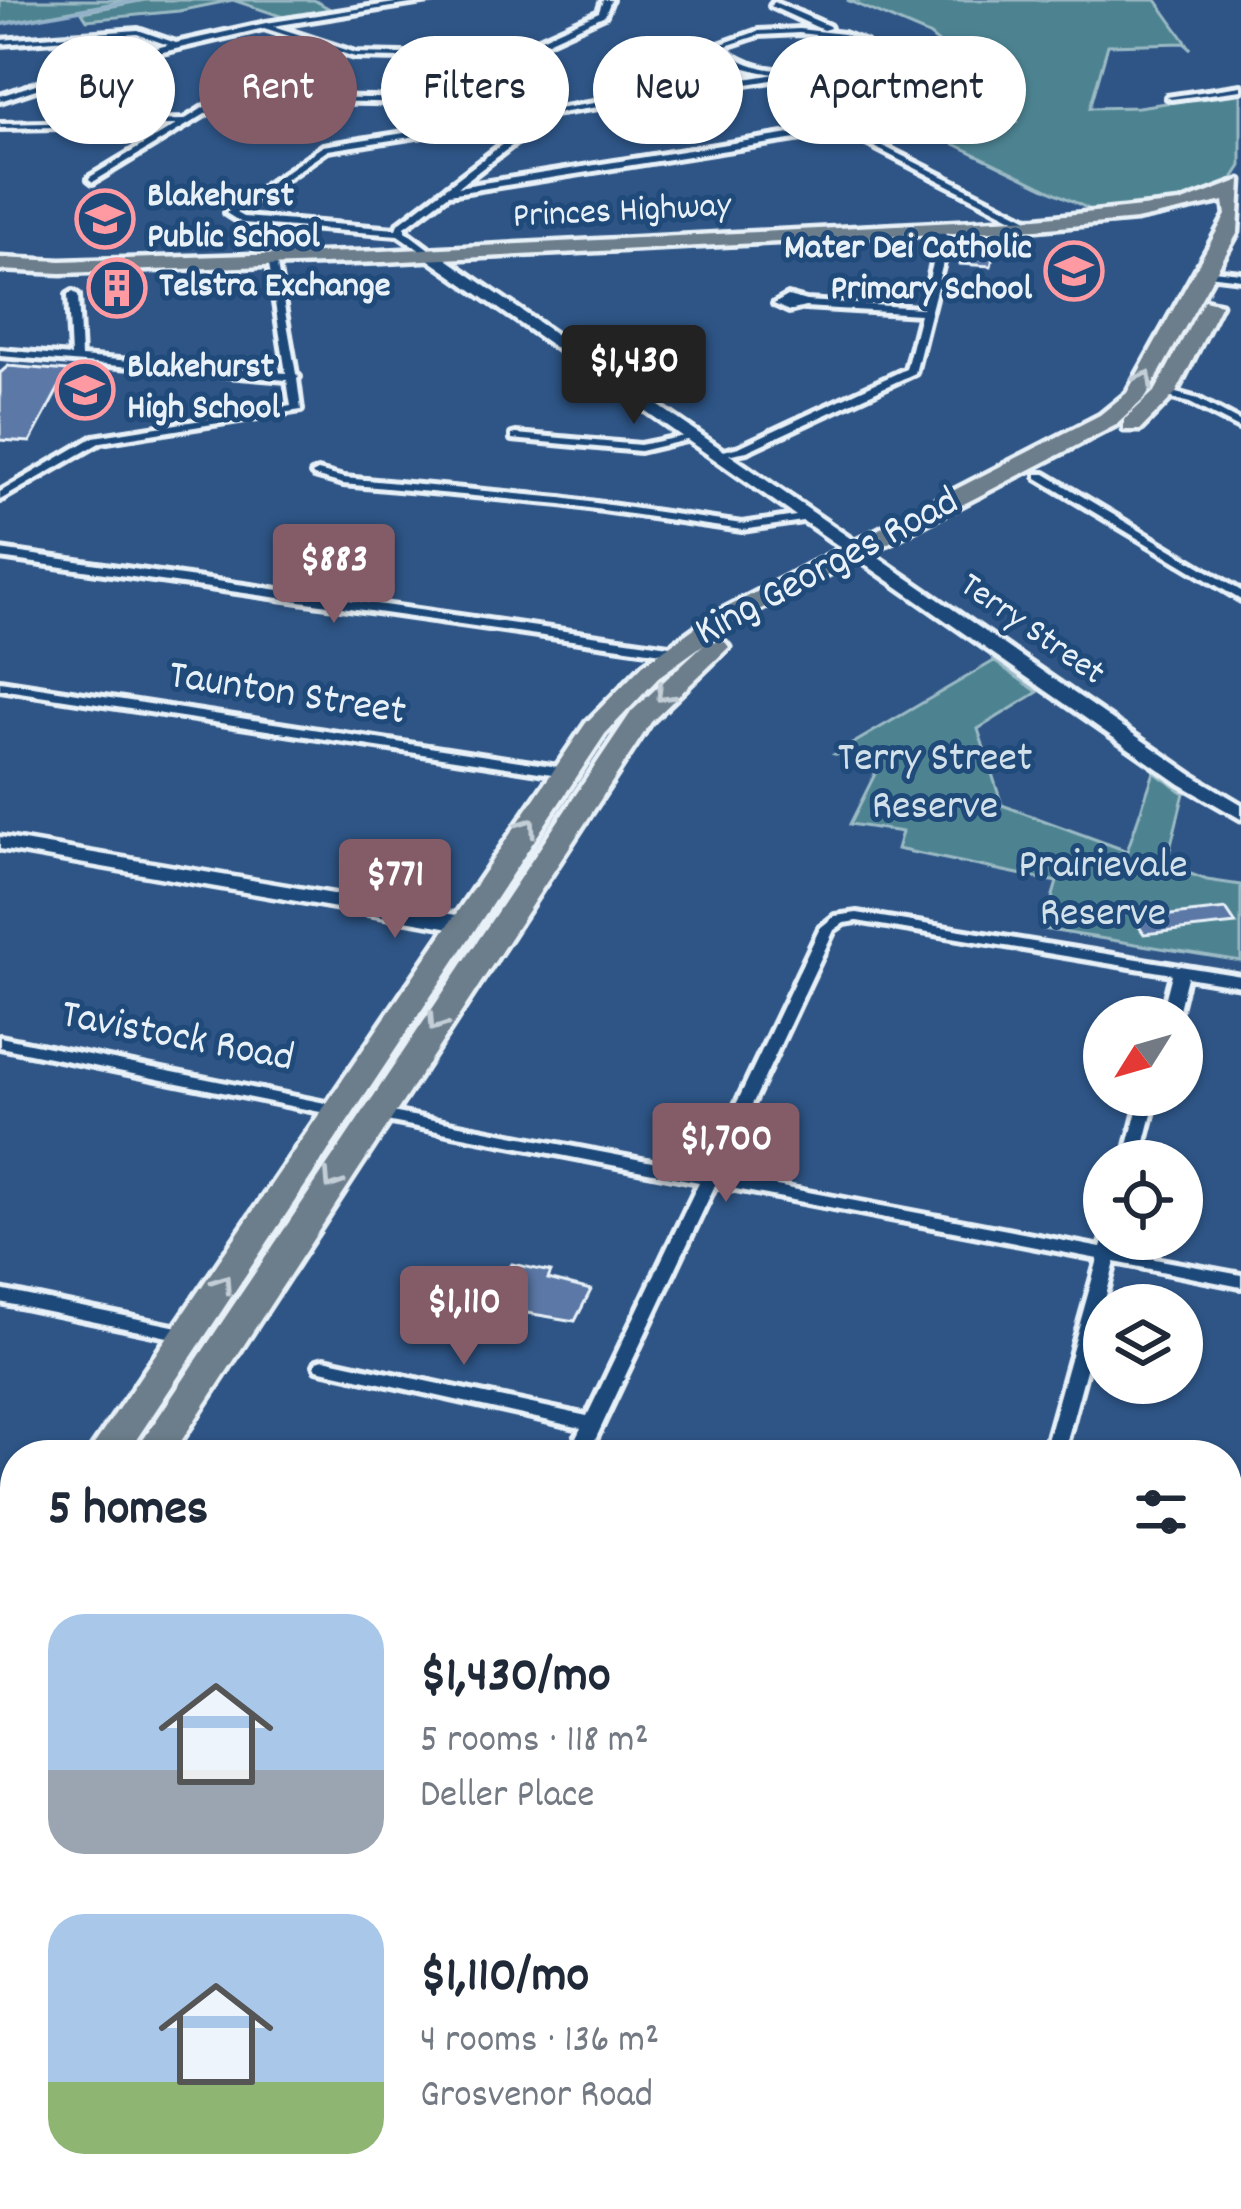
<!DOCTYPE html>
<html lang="en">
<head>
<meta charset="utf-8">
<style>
	:root { --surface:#fff; --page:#f2f2f3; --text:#1f2937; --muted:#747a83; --accent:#845c67 }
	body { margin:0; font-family:Dekko,sans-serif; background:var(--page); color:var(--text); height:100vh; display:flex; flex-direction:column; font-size:45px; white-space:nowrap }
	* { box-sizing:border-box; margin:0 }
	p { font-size:39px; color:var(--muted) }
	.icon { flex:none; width:66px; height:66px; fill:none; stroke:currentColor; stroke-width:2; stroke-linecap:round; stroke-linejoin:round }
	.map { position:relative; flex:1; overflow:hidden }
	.panel { position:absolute; left:0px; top:1440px; width:1242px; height:771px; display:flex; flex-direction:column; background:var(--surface); border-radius:48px 48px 0 0; box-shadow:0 3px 9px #0004 }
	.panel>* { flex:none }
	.top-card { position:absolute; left:36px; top:36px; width:1170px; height:108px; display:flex; gap:24px }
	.needle { width:78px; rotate:233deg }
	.controls { position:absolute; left:1083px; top:996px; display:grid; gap:24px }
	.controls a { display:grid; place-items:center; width:120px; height:120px; border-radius:50%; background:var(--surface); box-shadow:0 3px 9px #0004; font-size:60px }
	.price { position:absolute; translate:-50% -102px; padding:0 27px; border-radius:12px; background:var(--accent); color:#fff; font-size:39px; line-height:78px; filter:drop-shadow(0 3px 6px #0008) }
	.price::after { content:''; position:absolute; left:50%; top:72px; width:36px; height:27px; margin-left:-18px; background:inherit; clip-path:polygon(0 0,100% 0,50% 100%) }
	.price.selected { background:#222; color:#fff }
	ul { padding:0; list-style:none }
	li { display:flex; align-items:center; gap:36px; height:300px; padding:0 48px }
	li span { display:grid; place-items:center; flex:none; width:336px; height:240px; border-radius:36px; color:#555 }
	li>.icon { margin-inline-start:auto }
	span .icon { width:144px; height:144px; fill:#fffc; stroke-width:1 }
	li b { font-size:51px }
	h2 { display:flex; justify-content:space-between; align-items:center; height:144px; padding:0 48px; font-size:51px }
	.tag { padding:0 42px; border-radius:54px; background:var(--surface); box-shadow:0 3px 9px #0004; font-size:42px; line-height:108px }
	.tag.selected { background:var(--accent); color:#fff }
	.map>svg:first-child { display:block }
</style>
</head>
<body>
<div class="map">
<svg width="1241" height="2209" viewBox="0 0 1241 2209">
	<rect width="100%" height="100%" fill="#2e5586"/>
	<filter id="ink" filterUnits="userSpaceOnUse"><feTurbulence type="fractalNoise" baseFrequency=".00833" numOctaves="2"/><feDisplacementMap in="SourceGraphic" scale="24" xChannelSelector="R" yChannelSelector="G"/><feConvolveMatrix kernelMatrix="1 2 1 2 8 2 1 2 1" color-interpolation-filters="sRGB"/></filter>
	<g filter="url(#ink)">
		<!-- green -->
		<g fill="#4e8391" stroke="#9bbac4" stroke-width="3">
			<path d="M 0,0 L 131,0 L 0,24 Z"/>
			<path d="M 145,0 L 314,0 L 330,9 L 283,17 L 233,0 L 179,11 L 87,20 L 82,12 Z"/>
			<path d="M 847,0 L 1156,0 L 1191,49 L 1184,43 L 1108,45 L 1090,108 L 1138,107 L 1241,92 L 1241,166 L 1230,183 L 1179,202 L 1093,211 L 946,140 L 1019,121 L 971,130 L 897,129 L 832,99 L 880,91 L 878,89 L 918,79 L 946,59 L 946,49 L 929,35 Z"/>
			<path d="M 994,661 L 1038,692 L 978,729 L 1002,805 L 1127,851 L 1154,772 L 1184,793 L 1166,865 L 1207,880 L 1241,885 L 1241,961 L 1043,929 L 1057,882 L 897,849 L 902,832 L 850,824 L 881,762 L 835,754 Z"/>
		</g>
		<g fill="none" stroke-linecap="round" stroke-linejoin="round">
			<!-- stream -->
			<path stroke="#92b0ca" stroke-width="3" d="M 0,25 L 138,0"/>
		</g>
		<!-- building -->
		<g fill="#5b78a6" stroke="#e8f1f8" stroke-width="3">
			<path d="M 998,235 L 991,266 L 960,264 L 967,237 Z"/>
			<path d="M 139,278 L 143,294 L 94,298 L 90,282 Z"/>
			<path d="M 8,366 L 68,371 L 30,442 L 0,440 L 0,373 Z"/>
			<path d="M 1226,909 L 1236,924 L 1144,934 L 1134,919 Z"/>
			<path d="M 512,1264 L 551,1272 L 548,1279 L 591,1290 L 575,1321 L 485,1306 Z"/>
		</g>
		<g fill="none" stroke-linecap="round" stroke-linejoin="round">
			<defs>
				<g id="street">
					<path d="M 414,0 L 435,0 L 273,26 L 356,53 L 492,56 L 508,53 L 599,12 L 603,0 L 611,0 L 605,15 L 513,57 L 492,60 L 355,57 L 264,28 L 108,65 L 0,101 L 0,96 L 102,62 L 168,45 L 137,34 L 0,44 L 0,40 L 138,30 L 176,43 L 266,23 Z"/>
					<path d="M 774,2 L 829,26 L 830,28 L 823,30 L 771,6 Z"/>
					<path d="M 799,29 L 843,34 L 866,43 L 871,55 L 857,64 L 836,70 L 540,116 L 536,127 L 458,187 L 815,130 L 938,131 L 941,136 L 863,136 L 1030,220 L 1030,224 L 1024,224 L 853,136 L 815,136 L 449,194 L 405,227 L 405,231 L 433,252 L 433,256 L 430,257 L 398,235 L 242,223 L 226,213 L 323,146 L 530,113 L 524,108 L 501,104 L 235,100 L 220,105 L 93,182 L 89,179 L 90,177 L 176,125 L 0,128 L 0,124 L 184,120 L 214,101 L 235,96 L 501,100 L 529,104 L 538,112 L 776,74 C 753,71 734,67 717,51 L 719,45 L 758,31 ZM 799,33 L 841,38 L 860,46 L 863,54 C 825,76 760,79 725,50 L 726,46 L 759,35 ZM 531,118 L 529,124 L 398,224 L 396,229 L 244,217 L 237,213 L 328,150 Z"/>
					<path d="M 1241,86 L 1241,90 L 1171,99 L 1167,97 Z"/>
					<path d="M 933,226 L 939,226 L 949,239 L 915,373 L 747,451 L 716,457 L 716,453 L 739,447 L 906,369 L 920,314 L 805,307 L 789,311 L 774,304 L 788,296 L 806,301 L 922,308 L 939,239 L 931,228 Z"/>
					<path d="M 268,258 L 276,260 L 296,374 L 299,377 L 297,379 L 301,410 L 101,442 L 0,500 L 0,492 L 94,437 L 291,406 L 287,380 L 0,356 L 0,350 L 71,356 L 68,295 L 73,292 L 78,295 L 81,357 L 286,373 Z"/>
					<path d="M 1203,269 L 1241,273 L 1241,279 L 1200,274 L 1198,272 Z"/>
					<path d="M 1165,390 L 1198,399 L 1241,422 L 1241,429 L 1190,403 L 1161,395 L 1160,393 Z"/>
					<path d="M 516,434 L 640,445 L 694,434 L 699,437 L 640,451 L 512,439 L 512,435 Z"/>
					<path d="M 318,471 L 344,478 L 561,498 L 742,524 L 809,514 L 815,517 L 809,520 L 742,530 L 561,504 L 343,484 L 314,476 L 312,474 Z"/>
					<path d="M 1037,474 L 1045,474 L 1241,591 L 1241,600 L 1037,478 Z"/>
					<path d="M 0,550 L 676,647 L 682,651 L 676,655 L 0,558 Z"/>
					<path d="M 0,681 L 565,768 L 572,772 L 565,776 L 0,689 Z"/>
					<path d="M 857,913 L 1241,976 L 1241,986 L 1187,977 L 1177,1017 L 1161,1017 L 1172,974 L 857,921 L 844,923 L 834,930 L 719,1175 L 1101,1248 L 1104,1238 L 1121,1239 L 1117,1252 L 1241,1275 L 1241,1287 L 1115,1262 L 1063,1455 L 1043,1455 L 1098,1259 L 715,1185 L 588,1455 L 568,1455 L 581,1428 L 317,1369 L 315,1365 L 317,1361 L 324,1359 L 587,1416 L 699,1182 L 376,1119 L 368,1114 L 376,1109 L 704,1172 L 820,928 L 835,916 Z"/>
					<path d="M 0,1037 L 340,1106 L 348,1111 L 340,1116 L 0,1047 Z"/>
					<path d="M 1141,1095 L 1157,1095 L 1140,1161 L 1124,1161 Z"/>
					<path d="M 0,1290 L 187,1329 L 194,1331 L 196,1335 L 194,1339 L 187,1341 L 0,1302 Z"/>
					<path d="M 988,2196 L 1014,2196 L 1018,2209 L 992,2209 Z"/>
				</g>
				<g id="secondary">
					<path d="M 425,251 L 435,251 L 1194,776 L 1241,804 L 1241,819 L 1180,784 L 425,257 Z"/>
					<path d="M 0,837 L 462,916 L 473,923 L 462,930 L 0,849 Z"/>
					<path d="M 1241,1724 L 1241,1748 L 1227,1749 L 1227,1725 Z"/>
					<path d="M 0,1809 L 15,1814 L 15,1866 L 0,1867 L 0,1841 L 8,1840 L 0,1837 Z"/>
				</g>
				<g id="highway">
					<path d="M 1241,180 L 1238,232 L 1146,397 L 1116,425 L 732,624 L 708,641 L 725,642 L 729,647 L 651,722 L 172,1455 L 133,1455 L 632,711 L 704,644 L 661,675 L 605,734 L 126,1455 L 87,1455 L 586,723 L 643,665 L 714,614 L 1100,415 L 1127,393 L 1226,215 L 1224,201 L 1136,220 L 1037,229 L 383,262 L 61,273 L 0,270 L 0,258 L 61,261 L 383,251 L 1037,218 L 1180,203 Z"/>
					<path d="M 1204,300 L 1221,304 L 1176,393 L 1140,430 L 1124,430 L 1124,420 L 1156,390 Z"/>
					<path d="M 15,1579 L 15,1627 L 0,1632 L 0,1584 Z"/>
					<path d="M 15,1662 L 15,1714 L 0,1718 L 0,1667 Z"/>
				</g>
			</defs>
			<!-- street casing -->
			<use href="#street" stroke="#e8f1f8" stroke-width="10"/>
			<!-- secondary casing -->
			<use href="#secondary" stroke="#e8f1f8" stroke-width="9"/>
			<!-- highway casing -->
			<use href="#highway" stroke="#e8f1f8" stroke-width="9"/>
			<!-- street -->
			<use href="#street" fill="#1f4a7a" fill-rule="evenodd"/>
			<!-- secondary -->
			<use href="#secondary" fill="#1f4a7a" fill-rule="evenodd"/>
			<!-- highway -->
			<use href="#highway" fill="#6c7d8b" fill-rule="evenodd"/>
		</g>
		<!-- one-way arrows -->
		<defs><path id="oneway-chevron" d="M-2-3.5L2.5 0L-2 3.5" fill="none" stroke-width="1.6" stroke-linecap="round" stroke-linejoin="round" transform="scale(3)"/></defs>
		<g stroke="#c3ced7">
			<use href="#oneway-chevron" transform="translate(1145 379) rotate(-60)"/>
			<use href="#oneway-chevron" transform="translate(664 694) rotate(135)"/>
			<use href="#oneway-chevron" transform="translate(528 826) rotate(-55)"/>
			<use href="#oneway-chevron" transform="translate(436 1023) rotate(124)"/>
			<use href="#oneway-chevron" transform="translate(332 1181) rotate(123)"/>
			<use href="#oneway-chevron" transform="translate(223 1283) rotate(-56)"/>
		</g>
	</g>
	<!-- icons -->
	<defs>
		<symbol id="school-ring" viewBox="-11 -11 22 22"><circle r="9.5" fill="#1f4a7a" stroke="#ff9aa2" stroke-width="1.5"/><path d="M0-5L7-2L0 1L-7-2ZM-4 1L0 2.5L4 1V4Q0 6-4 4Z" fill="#ff9aa2"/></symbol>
		<symbol id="building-ring" viewBox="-11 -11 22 22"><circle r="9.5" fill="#1f4a7a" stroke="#ff9aa2" stroke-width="1.5"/><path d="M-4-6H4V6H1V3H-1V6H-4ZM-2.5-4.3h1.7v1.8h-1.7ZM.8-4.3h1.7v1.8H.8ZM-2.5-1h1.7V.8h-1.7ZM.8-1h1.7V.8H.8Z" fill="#ff9aa2"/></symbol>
	</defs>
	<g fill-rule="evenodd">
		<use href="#school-ring" x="72" y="186" width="66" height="66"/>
		<use href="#school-ring" x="1041" y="238" width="66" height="66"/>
		<use href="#building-ring" x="84" y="255" width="66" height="66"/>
		<use href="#school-ring" x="52" y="357" width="66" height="66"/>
	</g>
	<g text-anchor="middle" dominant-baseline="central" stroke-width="10" stroke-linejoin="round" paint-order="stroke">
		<!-- far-poi labels -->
		<g font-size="36" font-weight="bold" fill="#e8f1f8" stroke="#1f4a7a" text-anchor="start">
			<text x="147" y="198">Blakehurst<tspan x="147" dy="41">Public School</tspan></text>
			<text x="1032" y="250" text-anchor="end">Mater Dei Catholic<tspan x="1032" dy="41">Primary School</tspan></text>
			<text x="159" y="288">Telstra Exchange</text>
			<text x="127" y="369">Blakehurst<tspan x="127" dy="41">High School</tspan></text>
		</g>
		<!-- far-street labels -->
		<g font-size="36" fill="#e8f1f8" stroke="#1f4a7a">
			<text transform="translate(622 213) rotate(-3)">Princes Highway</text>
			<text transform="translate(1031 631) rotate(35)">Terry Street</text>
		</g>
		<!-- street labels -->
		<g font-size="42" fill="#e8f1f8" stroke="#1f4a7a">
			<text transform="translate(828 569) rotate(-28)">King Georges Road</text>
			<text transform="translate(287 696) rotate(9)">Taunton Street</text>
			<text transform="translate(177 1039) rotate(11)">Tavistock Road</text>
		</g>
		<!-- park labels -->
		<g font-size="42" fill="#d1e0e9" stroke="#1f4a7a">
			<text x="935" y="761">Terry Street<tspan x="935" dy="48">Reserve</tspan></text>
			<text x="1103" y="868">Prairievale<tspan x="1103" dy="48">Reserve</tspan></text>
		</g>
	</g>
</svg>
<div class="controls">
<a><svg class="needle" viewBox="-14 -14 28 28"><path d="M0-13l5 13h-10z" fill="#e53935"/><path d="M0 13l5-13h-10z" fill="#747a83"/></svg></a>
<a><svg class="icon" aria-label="locate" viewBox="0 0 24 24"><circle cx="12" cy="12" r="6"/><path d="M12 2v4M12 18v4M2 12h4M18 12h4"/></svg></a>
<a><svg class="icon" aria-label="layers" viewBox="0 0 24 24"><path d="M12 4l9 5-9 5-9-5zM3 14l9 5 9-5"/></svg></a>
</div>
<b class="price selected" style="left:634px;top:427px">$1,430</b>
<b class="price" style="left:334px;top:626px">$883</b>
<b class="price" style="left:395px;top:941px">$771</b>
<b class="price" style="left:726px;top:1205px">$1,700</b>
<b class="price" style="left:464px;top:1368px">$1,110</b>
<div class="top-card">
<a class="tag">Buy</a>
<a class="tag selected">Rent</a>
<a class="tag">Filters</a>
<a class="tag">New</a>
<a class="tag">Apartment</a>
</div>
<section class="panel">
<h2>5 homes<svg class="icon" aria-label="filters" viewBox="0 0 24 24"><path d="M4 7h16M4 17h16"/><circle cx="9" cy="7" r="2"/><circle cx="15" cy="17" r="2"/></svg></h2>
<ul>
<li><span style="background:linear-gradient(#a9c7e8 65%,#9aa5b1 0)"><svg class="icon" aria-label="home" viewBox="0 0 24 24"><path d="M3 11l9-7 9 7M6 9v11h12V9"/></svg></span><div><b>$1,430/mo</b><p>5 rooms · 118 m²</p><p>Deller Place</p></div></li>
<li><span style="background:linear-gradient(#a9c7e8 70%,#8fb573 0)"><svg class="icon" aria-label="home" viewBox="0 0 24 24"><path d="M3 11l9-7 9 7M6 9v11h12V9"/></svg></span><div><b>$1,110/mo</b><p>4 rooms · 136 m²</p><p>Grosvenor Road</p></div></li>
</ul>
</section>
</div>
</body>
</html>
